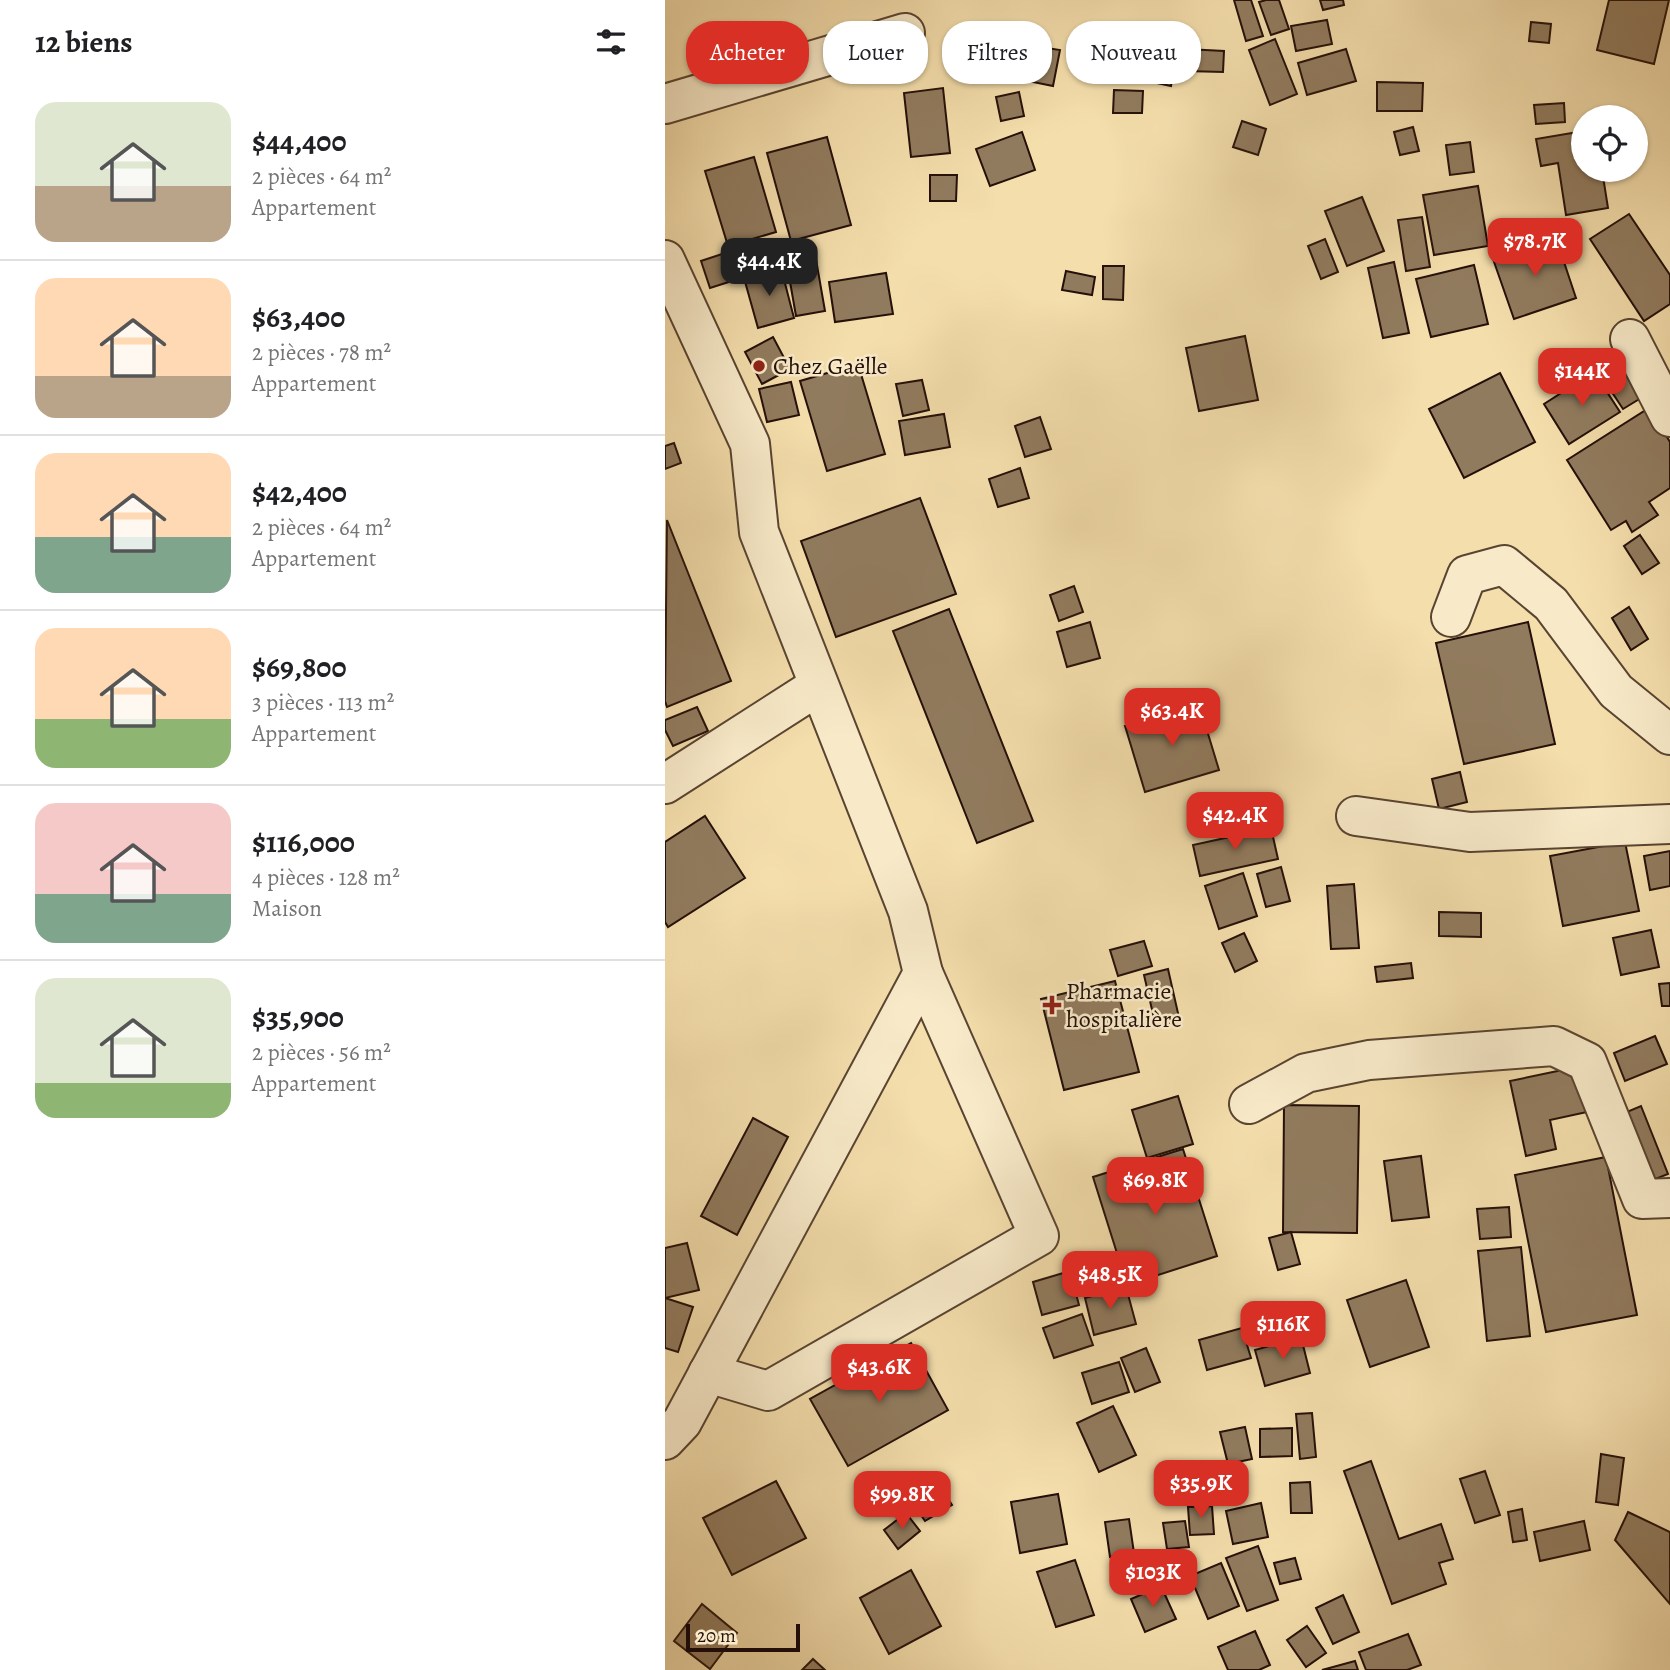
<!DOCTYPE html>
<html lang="fr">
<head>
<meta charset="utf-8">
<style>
	:root { --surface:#fff; --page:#f2f2f2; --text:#202124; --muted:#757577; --line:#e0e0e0; --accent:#d93025 }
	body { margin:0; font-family:Alegreya,serif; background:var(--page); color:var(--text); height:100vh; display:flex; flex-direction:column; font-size:26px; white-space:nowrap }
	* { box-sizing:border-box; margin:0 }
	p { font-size:23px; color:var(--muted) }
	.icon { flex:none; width:38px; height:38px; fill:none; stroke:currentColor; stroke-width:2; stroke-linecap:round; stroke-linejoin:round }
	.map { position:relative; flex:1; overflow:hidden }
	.panel { display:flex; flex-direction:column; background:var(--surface); width:665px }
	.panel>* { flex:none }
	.hud { position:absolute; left:21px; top:21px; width:665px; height:63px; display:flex; gap:14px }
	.controls { position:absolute; left:906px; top:105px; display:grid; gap:14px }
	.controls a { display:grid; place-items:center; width:77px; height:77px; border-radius:50%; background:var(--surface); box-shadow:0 2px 5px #0004; font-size:35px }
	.scale { position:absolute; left:21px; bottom:18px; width:114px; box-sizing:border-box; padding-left:7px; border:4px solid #251009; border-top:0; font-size:19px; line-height:24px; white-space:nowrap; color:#251009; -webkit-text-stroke:5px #f8eac9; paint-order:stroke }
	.price { position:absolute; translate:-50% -60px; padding:0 16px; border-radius:14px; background:var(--accent); color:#fff; font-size:23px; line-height:46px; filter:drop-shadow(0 2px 4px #0008) }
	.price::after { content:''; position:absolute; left:50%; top:42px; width:21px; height:16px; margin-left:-10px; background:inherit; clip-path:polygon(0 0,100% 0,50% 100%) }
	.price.active { background:#222; color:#fff }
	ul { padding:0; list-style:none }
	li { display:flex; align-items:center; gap:21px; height:175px; padding:0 35px }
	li+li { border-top:2px solid var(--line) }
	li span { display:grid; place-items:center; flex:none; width:196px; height:140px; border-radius:21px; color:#555 }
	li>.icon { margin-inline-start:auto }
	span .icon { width:84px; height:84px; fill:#fffc; stroke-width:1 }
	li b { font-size:30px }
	h2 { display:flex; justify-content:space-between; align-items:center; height:84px; padding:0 35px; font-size:30px }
	.pill { padding:0 24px; border-radius:28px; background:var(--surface); box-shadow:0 2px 5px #0004; font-size:24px; line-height:63px }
	.pill.active { background:var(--accent); color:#fff }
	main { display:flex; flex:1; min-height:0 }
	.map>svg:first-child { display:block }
</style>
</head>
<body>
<main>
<section class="panel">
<h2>12 biens<svg class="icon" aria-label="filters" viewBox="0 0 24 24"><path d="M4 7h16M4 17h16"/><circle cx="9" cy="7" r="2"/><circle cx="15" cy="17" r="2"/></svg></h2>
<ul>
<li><span style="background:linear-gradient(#dfe7d0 60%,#b9a48a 0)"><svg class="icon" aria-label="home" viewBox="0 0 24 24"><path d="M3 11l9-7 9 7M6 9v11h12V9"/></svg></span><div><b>$44,400</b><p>2 pièces · 64 m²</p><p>Appartement</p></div></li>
<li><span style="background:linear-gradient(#ffd9b3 70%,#b9a48a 0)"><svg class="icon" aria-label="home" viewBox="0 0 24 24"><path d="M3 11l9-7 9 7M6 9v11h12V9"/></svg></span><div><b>$63,400</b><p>2 pièces · 78 m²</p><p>Appartement</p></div></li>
<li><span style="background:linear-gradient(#ffd9b3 60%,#7fa58c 0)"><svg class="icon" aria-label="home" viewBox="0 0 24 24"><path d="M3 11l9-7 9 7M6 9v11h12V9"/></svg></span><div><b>$42,400</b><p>2 pièces · 64 m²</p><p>Appartement</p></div></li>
<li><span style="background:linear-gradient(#ffd9b3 65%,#8fb573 0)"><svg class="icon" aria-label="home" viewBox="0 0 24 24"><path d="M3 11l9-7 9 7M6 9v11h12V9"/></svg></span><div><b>$69,800</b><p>3 pièces · 113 m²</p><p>Appartement</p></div></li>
<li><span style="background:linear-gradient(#f6c9c9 65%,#7fa58c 0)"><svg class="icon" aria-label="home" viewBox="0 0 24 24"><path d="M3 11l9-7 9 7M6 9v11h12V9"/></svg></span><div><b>$116,000</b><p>4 pièces · 128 m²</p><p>Maison</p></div></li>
<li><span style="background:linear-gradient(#dfe7d0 75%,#8fb573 0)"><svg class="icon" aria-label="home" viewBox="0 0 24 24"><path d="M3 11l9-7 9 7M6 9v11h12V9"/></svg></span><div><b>$35,900</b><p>2 pièces · 56 m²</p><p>Appartement</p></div></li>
</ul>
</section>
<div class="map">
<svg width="1005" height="1670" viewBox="0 0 1005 1670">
	<rect width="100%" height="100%" fill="#f4deac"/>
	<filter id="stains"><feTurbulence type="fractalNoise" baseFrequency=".00286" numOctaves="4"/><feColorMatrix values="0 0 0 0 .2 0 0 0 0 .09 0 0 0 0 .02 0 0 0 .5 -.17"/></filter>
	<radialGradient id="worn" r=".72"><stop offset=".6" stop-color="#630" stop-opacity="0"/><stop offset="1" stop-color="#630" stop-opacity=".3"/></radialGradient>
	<!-- building -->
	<g fill="#917b5e" stroke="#251009" stroke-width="2">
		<path d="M 569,0 L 586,0 L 598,36 L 581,41 Z"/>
		<path d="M 601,0 L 614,0 L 624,29 L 606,35 L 594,2 Z"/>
		<path d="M 655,0 L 678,0 L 679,5 L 658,10 Z"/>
		<path d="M 944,0 L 1004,0 L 989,64 L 932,50 Z"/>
		<path d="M 662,20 L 667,44 L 631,51 L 626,26 Z"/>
		<path d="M 866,22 L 886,24 L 884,43 L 864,41 Z"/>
		<path d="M 292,37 L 325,42 L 322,68 L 289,65 Z"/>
		<path d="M 331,38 L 363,42 L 359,80 L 327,76 Z"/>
		<path d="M 610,39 L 632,94 L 605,105 L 584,50 Z"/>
		<path d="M 369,46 L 395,50 L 388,86 L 363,81 Z"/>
		<path d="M 521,49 L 559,51 L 558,72 L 520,71 Z"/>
		<path d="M 681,49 L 691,81 L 642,95 L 633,63 Z"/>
		<path d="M 476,61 L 509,68 L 506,86 L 473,79 Z"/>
		<path d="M 712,82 L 758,83 L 757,111 L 712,111 Z"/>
		<path d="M 278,88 L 285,153 L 246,157 L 239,93 Z"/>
		<path d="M 449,90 L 478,91 L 477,113 L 448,113 Z"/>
		<path d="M 354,92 L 359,116 L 336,121 L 331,97 Z"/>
		<path d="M 899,103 L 900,122 L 871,124 L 869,105 Z"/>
		<path d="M 577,121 L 601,129 L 593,155 L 568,147 Z"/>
		<path d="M 748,127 L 754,151 L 735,155 L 729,132 Z"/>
		<path d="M 919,131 L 919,170 L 937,170 L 943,208 L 901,215 L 893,163 L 876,166 L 871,139 Z"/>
		<path d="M 357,132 L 370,170 L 325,186 L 311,149 Z"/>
		<path d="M 162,137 L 186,225 L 126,241 L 102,153 Z"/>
		<path d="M 805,142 L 809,172 L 785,175 L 781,145 Z"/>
		<path d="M 89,157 L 111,232 L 63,246 L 40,171 Z"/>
		<path d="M 265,175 L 292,175 L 291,201 L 265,201 Z"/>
		<path d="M 813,186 L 823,246 L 769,255 L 758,195 Z"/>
		<path d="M 697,197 L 719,251 L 682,266 L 660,211 Z"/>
		<path d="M 964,214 L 1005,275 L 1005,304 L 979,321 L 925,239 Z"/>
		<path d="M 757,217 L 765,267 L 741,271 L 733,220 Z"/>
		<path d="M 891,238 L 911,298 L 849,319 L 828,259 Z"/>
		<path d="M 660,239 L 673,272 L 656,279 L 643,246 Z"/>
		<path d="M 149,248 L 160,311 L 131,316 L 120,253 Z"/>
		<path d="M 63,252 L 73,279 L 45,288 L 36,261 Z"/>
		<path d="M 729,262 L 744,333 L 718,338 L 703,268 Z"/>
		<path d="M 809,265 L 823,324 L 766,337 L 751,279 Z"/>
		<path d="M 438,266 L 459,266 L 458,300 L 438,299 Z"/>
		<path d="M 116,268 L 129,318 L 93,328 L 79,278 Z"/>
		<path d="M 401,271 L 430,277 L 427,295 L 397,290 Z"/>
		<path d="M 221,273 L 228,314 L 170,322 L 164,282 Z"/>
		<path d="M 580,336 L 593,400 L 534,411 L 521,348 Z"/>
		<path d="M 108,337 L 125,369 L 97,384 L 80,352 Z"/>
		<path d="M 951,360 L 976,398 L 958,409 L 933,371 Z"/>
		<path d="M 193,364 L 220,454 L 162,471 L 135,381 Z"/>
		<path d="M 929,372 L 955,412 L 904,444 L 879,404 Z"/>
		<path d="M 835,373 L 870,442 L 799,478 L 764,409 Z"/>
		<path d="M 257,380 L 264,410 L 238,416 L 231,384 Z"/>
		<path d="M 126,382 L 134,415 L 102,422 L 94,389 Z"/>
		<path d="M 984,408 L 1005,442 L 1005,488 L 984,502 L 993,515 L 967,532 L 961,521 L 946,530 L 902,460 Z"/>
		<path d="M 279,414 L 285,447 L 240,455 L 234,421 Z"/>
		<path d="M 375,417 L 386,449 L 360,457 L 350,426 Z"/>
		<path d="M 9,443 L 16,463 L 0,469 L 0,446 Z"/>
		<path d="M 355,468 L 364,498 L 333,507 L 324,479 Z"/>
		<path d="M 255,498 L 291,594 L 171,637 L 136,541 Z"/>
		<path d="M 2,520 L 66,681 L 2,707 L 0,701 Z"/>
		<path d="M 975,535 L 994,563 L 977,574 L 959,546 Z"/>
		<path d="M 409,586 L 418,612 L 394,621 L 385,595 Z"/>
		<path d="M 964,607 L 983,639 L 966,650 L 947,618 Z"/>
		<path d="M 284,609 L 368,821 L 312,843 L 228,631 Z"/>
		<path d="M 425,622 L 435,658 L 402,667 L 392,632 Z"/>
		<path d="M 863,622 L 890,744 L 799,764 L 771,643 Z"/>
		<path d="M 534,704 L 554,770 L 480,792 L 460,726 Z"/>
		<path d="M 32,707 L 43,731 L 8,746 L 0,730 L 0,720 Z"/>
		<path d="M 795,772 L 802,802 L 774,809 L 767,779 Z"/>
		<path d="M 40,816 L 80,878 L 3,927 L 0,922 L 0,842 Z"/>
		<path d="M 606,828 L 613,859 L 535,876 L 528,845 Z"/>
		<path d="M 960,842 L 974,911 L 898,926 L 885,856 Z"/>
		<path d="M 1005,851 L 1005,886 L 985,890 L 979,856 Z"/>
		<path d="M 616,867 L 625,901 L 601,907 L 592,874 Z"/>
		<path d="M 578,873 L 592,916 L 554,929 L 540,886 Z"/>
		<path d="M 689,884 L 694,948 L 666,949 L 662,886 Z"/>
		<path d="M 774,912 L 816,913 L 816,937 L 774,936 Z"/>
		<path d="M 986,930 L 994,967 L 956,975 L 948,938 Z"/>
		<path d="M 579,933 L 592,961 L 570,972 L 557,943 Z"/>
		<path d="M 479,941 L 487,966 L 453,976 L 445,950 Z"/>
		<path d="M 746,963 L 748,978 L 712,982 L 710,967 Z"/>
		<path d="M 503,969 L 515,1022 L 491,1027 L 479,975 Z"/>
		<path d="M 450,981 L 474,1072 L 399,1090 L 376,999 Z"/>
		<path d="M 1005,983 L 1005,1006 L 997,1006 L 994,984 Z"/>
		<path d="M 990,1036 L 1002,1064 L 960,1081 L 949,1053 Z"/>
		<path d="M 912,1067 L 922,1112 L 885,1120 L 891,1149 L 861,1156 L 845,1081 Z"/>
		<path d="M 513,1096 L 528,1144 L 482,1158 L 467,1110 Z"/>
		<path d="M 619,1105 L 694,1106 L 692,1233 L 618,1232 Z"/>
		<path d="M 976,1106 L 1003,1174 L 983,1182 L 957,1114 Z"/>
		<path d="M 88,1118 L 123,1137 L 72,1235 L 36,1216 Z"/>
		<path d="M 518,1149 L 552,1256 L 462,1285 L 428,1177 Z"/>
		<path d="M 756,1156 L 764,1217 L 727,1221 L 719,1161 Z"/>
		<path d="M 941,1157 L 972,1315 L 881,1332 L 850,1175 Z"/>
		<path d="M 844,1207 L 846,1237 L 815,1239 L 812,1209 Z"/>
		<path d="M 626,1232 L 635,1264 L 613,1270 L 604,1238 Z"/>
		<path d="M 22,1243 L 34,1290 L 0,1298 L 0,1248 Z"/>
		<path d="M 856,1247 L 865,1336 L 822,1341 L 813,1251 Z"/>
		<path d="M 405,1271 L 414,1305 L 377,1315 L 368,1282 Z"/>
		<path d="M 741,1280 L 764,1347 L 705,1367 L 682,1300 Z"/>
		<path d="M 461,1287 L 471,1324 L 429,1335 L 420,1298 Z"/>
		<path d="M 0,1298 L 28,1307 L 13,1352 L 0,1348 Z"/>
		<path d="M 417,1314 L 428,1345 L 389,1358 L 378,1328 Z"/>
		<path d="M 577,1328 L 586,1358 L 542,1370 L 534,1340 Z"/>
		<path d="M 636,1337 L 645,1373 L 600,1386 L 590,1350 Z"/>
		<path d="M 246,1343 L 283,1410 L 183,1466 L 145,1399 Z"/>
		<path d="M 481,1348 L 495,1382 L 470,1392 L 456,1358 Z"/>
		<path d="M 454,1362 L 464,1392 L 427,1404 L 417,1373 Z"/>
		<path d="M 448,1406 L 471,1455 L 434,1472 L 412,1423 Z"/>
		<path d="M 647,1413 L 651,1457 L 635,1459 L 631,1414 Z"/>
		<path d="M 580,1427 L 587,1459 L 563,1464 L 555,1432 Z"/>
		<path d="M 627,1428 L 627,1456 L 595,1457 L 595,1429 Z"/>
		<path d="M 936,1454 L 959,1458 L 953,1505 L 931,1502 Z"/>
		<path d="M 706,1461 L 734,1539 L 776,1524 L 788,1559 L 774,1563 L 781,1584 L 727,1604 L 679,1471 Z"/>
		<path d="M 820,1471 L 835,1515 L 810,1523 L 795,1479 Z"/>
		<path d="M 509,1477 L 510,1497 L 494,1498 L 493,1478 Z"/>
		<path d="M 111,1481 L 141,1538 L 67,1575 L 38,1518 Z"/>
		<path d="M 645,1482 L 647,1513 L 626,1513 L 625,1483 Z"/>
		<path d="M 276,1488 L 287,1505 L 260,1521 L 249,1505 Z"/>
		<path d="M 393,1494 L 402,1544 L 355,1553 L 346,1502 Z"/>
		<path d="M 596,1503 L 603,1537 L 568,1544 L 561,1511 Z"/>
		<path d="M 547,1506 L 549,1534 L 525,1535 L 523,1507 Z"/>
		<path d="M 857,1509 L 862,1540 L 848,1542 L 843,1512 Z"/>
		<path d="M 963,1512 L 1005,1532 L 1005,1604 L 950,1540 Z"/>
		<path d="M 241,1513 L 255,1531 L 233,1549 L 219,1530 Z"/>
		<path d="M 464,1519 L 469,1553 L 445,1557 L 440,1522 Z"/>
		<path d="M 520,1521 L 524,1547 L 502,1549 L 498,1523 Z"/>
		<path d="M 919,1521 L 925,1550 L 875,1561 L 869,1532 Z"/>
		<path d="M 593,1546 L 613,1600 L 582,1611 L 561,1558 Z"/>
		<path d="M 476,1553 L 483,1571 L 465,1578 L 457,1560 Z"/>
		<path d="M 630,1558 L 636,1579 L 615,1584 L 609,1563 Z"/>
		<path d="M 410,1560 L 429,1615 L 391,1627 L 372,1572 Z"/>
		<path d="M 556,1563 L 574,1606 L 543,1619 L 525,1576 Z"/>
		<path d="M 246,1570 L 276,1626 L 224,1654 L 195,1598 Z"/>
		<path d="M 496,1586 L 511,1619 L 480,1632 L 466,1599 Z"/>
		<path d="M 678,1595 L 694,1632 L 668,1644 L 651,1608 Z"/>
		<path d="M 37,1604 L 72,1633 L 45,1669 L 9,1641 Z"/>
		<path d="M 642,1626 L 661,1653 L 641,1667 L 622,1640 Z"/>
		<path d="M 590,1631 L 605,1665 L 594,1670 L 563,1670 L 553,1647 Z"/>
		<path d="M 743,1634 L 756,1665 L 742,1670 L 701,1670 L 694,1652 Z"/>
		<path d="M 148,1659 L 160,1670 L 137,1670 Z"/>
		<path d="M 690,1661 L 693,1670 L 657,1670 Z"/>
	</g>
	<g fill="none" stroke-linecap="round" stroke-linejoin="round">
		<defs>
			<g id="minor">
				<path d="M 0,104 L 240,33"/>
				<path d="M 0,260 L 85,444 L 94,532 L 243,911 L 258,973 L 17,1422 L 0,1440"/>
				<path d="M 965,339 L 1005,417"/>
				<path d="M 786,617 L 802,575 L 839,565 L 886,604 L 951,691 L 1005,735"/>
				<path d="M 0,784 L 153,686"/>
				<path d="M 691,816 L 805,832 L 1005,824"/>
				<path d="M 584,1104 L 641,1073 L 704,1060 L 889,1046 L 922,1062 L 977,1199 L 1005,1198"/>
				<path d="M 43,1373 L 103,1391 L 374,1236 L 258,973"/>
			</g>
		</defs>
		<!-- minor casing -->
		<use href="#minor" stroke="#594432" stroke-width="42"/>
		<!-- minor -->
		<use href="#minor" stroke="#f8eac9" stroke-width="38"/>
	</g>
	<!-- markers -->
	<g fill="#8f2418" stroke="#f8eac9" stroke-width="2.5">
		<circle cx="94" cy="366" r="7"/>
		<path d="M383.5 994.5h7v7h7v7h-7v7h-7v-7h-7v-7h7z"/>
	</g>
	<g text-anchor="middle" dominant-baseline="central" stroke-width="5" stroke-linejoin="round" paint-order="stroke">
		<!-- poi labels -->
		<g font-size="24" fill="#251009" stroke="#f8eac9" text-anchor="start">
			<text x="108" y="366">Chez Gaëlle</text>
			<text x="401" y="991">Pharmacie<tspan x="401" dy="28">hospitalière</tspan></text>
		</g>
	</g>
	<rect width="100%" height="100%" filter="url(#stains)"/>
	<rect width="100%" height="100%" fill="url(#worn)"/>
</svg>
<div class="controls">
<a><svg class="icon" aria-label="locate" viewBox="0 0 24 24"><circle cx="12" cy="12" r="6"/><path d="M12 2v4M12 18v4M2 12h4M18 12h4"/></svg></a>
</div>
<div class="scale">20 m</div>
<b class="price" style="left:870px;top:278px">$78.7K</b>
<b class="price active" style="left:104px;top:298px">$44.4K</b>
<b class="price" style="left:917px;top:408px">$144K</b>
<b class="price" style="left:507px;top:748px">$63.4K</b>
<b class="price" style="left:570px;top:852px">$42.4K</b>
<b class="price" style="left:490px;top:1217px">$69.8K</b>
<b class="price" style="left:445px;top:1311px">$48.5K</b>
<b class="price" style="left:618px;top:1361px">$116K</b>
<b class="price" style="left:214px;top:1404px">$43.6K</b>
<b class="price" style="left:536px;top:1520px">$35.9K</b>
<b class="price" style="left:237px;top:1531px">$99.8K</b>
<b class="price" style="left:488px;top:1609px">$103K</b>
<div class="hud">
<a class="pill active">Acheter</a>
<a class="pill">Louer</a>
<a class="pill">Filtres</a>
<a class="pill">Nouveau</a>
</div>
</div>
</main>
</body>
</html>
